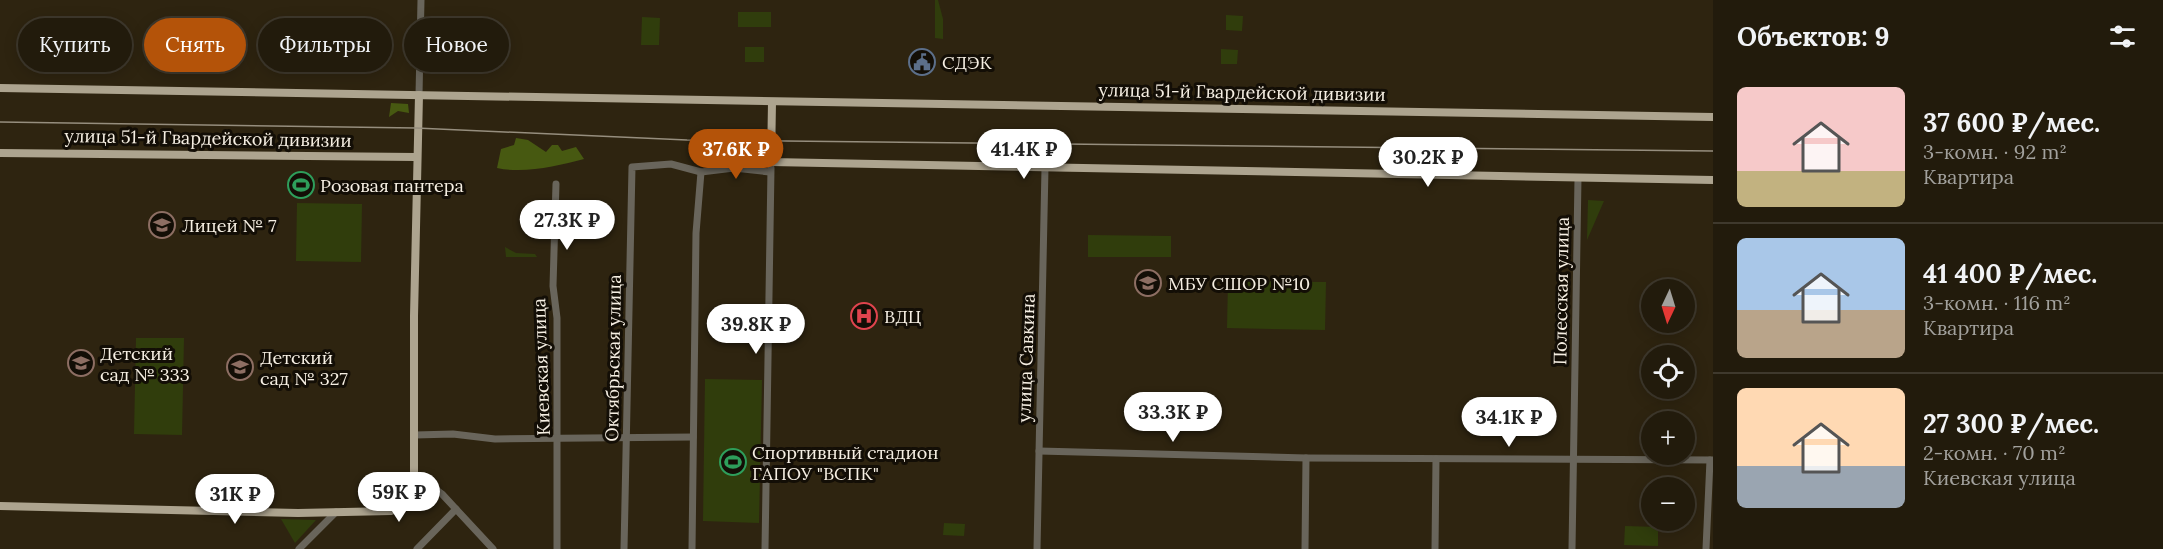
<!DOCTYPE html>
<html lang="ru">
<head>
<meta charset="utf-8">
<style>
	:root { --surface:#221b0c; --page:#2a2415; --text:#f1f3f6; --muted:#a2a19d; --line:#3f392d; --accent:#b45309 }
	body { margin:0; font-family:Lora,serif; background:var(--page); color:var(--text); height:100vh; display:flex; flex-direction:column; font-size:22px; white-space:nowrap }
	* { box-sizing:border-box; margin:0 }
	p { font-size:20px; color:var(--muted) }
	.icon { flex:none; width:33px; height:33px; fill:none; stroke:currentColor; stroke-width:2; stroke-linecap:round; stroke-linejoin:round }
	.map { position:relative; flex:1; overflow:hidden }
	.drawer { display:flex; flex-direction:column; background:var(--surface); width:450px }
	.drawer>* { flex:none }
	.banner { position:absolute; left:18px; top:18px; width:570px; height:54px; display:flex; gap:12px }
	.needle { width:39px; rotate:184deg }
	.fabs { position:absolute; left:1641px; top:279px; display:grid; gap:12px }
	.fabs a { display:grid; place-items:center; width:54px; height:54px; border-radius:50%; background:var(--surface); box-shadow:0 3px 15px #0003,0 0 0 2px var(--line); font-size:30px }
	.price { position:absolute; translate:-50% -51px; padding:0 14px; border-radius:21px; background:#fff; color:#222; font-size:20px; line-height:39px; filter:drop-shadow(0 2px 3px #0008) }
	.price::after { content:''; position:absolute; left:50%; top:36px; width:18px; height:14px; margin-left:-9px; background:inherit; clip-path:polygon(0 0,100% 0,50% 100%) }
	.price.active { background:var(--accent); color:#fff }
	ul { padding:0; list-style:none }
	li { display:flex; align-items:center; gap:18px; height:150px; padding:0 24px }
	li+li { border-top:2px solid var(--line) }
	li span { display:grid; place-items:center; flex:none; width:168px; height:120px; border-radius:9px; color:#555 }
	li>.icon { margin-inline-start:auto }
	span .icon { width:72px; height:72px; fill:#fffc; stroke-width:1 }
	li b { font-size:26px }
	h2 { display:flex; justify-content:space-between; align-items:center; height:72px; padding:0 24px; font-size:26px }
	.pill { padding:0 21px; border-radius:27px; background:var(--surface); box-shadow:0 3px 15px #0003,0 0 0 2px var(--line); font-size:21px; line-height:54px }
	.pill.active { background:var(--accent); color:#fff }
	main { display:flex; flex:1; min-height:0 }
	.map>svg:first-child { display:block }
</style>
</head>
<body>
<main>
<div class="map">
<svg width="1713" height="549" viewBox="0 0 1713 549">
	<rect width="100%" height="100%" fill="#2e2410"/>
	<!-- green -->
	<g fill="#303d0c">
		<path d="M 935,0 L 938,0 L 943,19 L 943,39 L 935,38 Z"/>
		<rect x="738" y="12" width="33" height="15"/>
		<path d="M 1226,15 L 1243,16 L 1242,31 L 1226,30 Z"/>
		<path d="M 642,17 L 660,18 L 659,45 L 641,45 Z"/>
		<rect x="745" y="47" width="19" height="15"/>
		<path d="M 1221,49 L 1238,50 L 1237,64 L 1221,64 Z"/>
		<path d="M 1588,200 L 1604,201 L 1587,240 Z"/>
		<path d="M 297,203 L 362,204 L 361,262 L 296,261 Z"/>
		<path d="M 1088,235 L 1171,236 L 1171,257 L 1088,257 Z"/>
		<path d="M 505,247 L 516,253 L 535,254 L 537,257 L 506,257 Z"/>
		<path d="M 1228,281 L 1326,282 L 1325,330 L 1227,328 Z"/>
		<path d="M 136,338 L 184,338 L 182,435 L 134,434 Z"/>
		<path d="M 705,379 L 762,380 L 759,523 L 703,521 Z"/>
		<path d="M 281,519 L 316,520 L 295,543 Z"/>
		<path d="M 944,523 L 965,524 L 964,536 L 943,535 Z"/>
		<path d="M 1625,526 L 1658,527 L 1658,546 L 1624,545 Z"/>
	</g>
	<!-- forest -->
	<g fill="#475911">
		<path d="M 391,103 L 408,104 L 409,113 L 398,111 L 389,117 Z"/>
		<path d="M 516,138 L 528,140 L 546,152 L 552,145 L 558,145 L 562,151 L 576,147 L 584,159 C 557,166 525,174 497,168 L 501,149 L 514,145 Z"/>
	</g>
	<g fill="none" stroke-linecap="round" stroke-linejoin="round">
		<!-- minor -->
		<g stroke="#69655b" stroke-width="7">
			<path d="M 419,95 L 421,0"/>
			<path d="M 556,184 L 553,286 L 557,318 L 557,549"/>
			<path d="M 415,435 L 453,434 L 495,439 L 693,437"/>
			<path d="M 1039,451 L 1306,458 L 1713,460"/>
			<path d="M 414,473 L 442,494 L 493,549"/>
			<path d="M 299,549 L 336,512"/>
			<path d="M 417,549 L 456,509"/>
			<path d="M 624,549 L 632,167 L 671,164 L 701,172 L 734,168 L 770,172"/>
			<path d="M 692,549 L 696,233 L 701,172"/>
			<path d="M 765,549 L 771,168"/>
			<path d="M 1037,549 L 1045,168"/>
			<path d="M 1305,549 L 1306,458"/>
			<path d="M 1435,549 L 1436,459"/>
			<path d="M 1572,549 L 1578,178"/>
			<path d="M 1706,549 L 1710,460"/>
		</g>
		<!-- major -->
		<g stroke="#ada48f" stroke-width="8">
			<path d="M 0,88 L 1713,117"/>
			<path d="M 772,102 L 771,162 L 1713,180"/>
			<path d="M 0,153 L 416,157"/>
			<path d="M 0,506 L 298,513 L 391,511 L 403,507 L 413,496 L 414,473 L 414,316 L 419,95"/>
		</g>
		<!-- tram -->
		<path stroke="#968e7e" stroke-width="1.5" d="M 0,122 L 416,128 L 687,140 L 1713,151"/>
	</g>
	<!-- icons -->
	<defs>
		<symbol id="civic-ring" viewBox="-11 -11 22 22"><circle r="9.5" fill="#130e06" stroke="#5c6f8a" stroke-width="1.5"/><path d="M-.6-6.5H3V-4.5H.6V-3L4-1V1h2V6H-6V1h2V-1L-.6-3ZM-1.2 2.5V6h2.4V2.5Z" fill="#5c6f8a"/></symbol>
		<symbol id="stadium-ring" viewBox="-11 -11 22 22"><circle r="9.5" fill="#130e06" stroke="#2e9e5b" stroke-width="1.5"/><path d="M0-5a6.5 5 0 1 0 0 10a6.5 5 0 1 0 0-10ZM-3.5-1.8h7v3.6h-7Z" fill="#2e9e5b"/></symbol>
		<symbol id="school-ring" viewBox="-11 -11 22 22"><circle r="9.5" fill="#130e06" stroke="#8d6e63" stroke-width="1.5"/><path d="M0-5L7-2L0 1L-7-2ZM-4 1L0 2.5L4 1V4Q0 6-4 4Z" fill="#8d6e63"/></symbol>
		<symbol id="hospital-ring" viewBox="-11 -11 22 22"><circle r="9.5" fill="#130e06" stroke="#e0444e" stroke-width="1.5"/><path d="M-5-5h3v3.5h4V-5h3V5h-3V1.5h-4V5h-3Z" fill="#e0444e"/></symbol>
	</defs>
	<g fill-rule="evenodd">
		<use href="#civic-ring" x="907" y="47" width="30" height="30"/>
		<use href="#stadium-ring" x="286" y="170" width="30" height="30"/>
		<use href="#school-ring" x="147" y="210" width="30" height="30"/>
		<use href="#school-ring" x="1133" y="268" width="30" height="30"/>
		<use href="#hospital-ring" x="849" y="301" width="30" height="30"/>
		<use href="#school-ring" x="66" y="348" width="30" height="30"/>
		<use href="#school-ring" x="225" y="352" width="30" height="30"/>
		<use href="#stadium-ring" x="718" y="447" width="30" height="30"/>
	</g>
	<g text-anchor="middle" dominant-baseline="central" stroke-width="6" stroke-linejoin="round" paint-order="stroke">
		<!-- poi labels -->
		<g font-size="18" fill="#f6efe3" stroke="#130e06" text-anchor="start">
			<text x="942" y="62">СДЭК</text>
			<text x="320" y="185">Розовая пантера</text>
			<text x="182" y="225">Лицей № 7</text>
			<text x="1168" y="283">МБУ СШОР №10</text>
			<text x="884" y="316">ВДЦ</text>
			<text x="100" y="353">Детский<tspan x="100" dy="21">сад № 333</tspan></text>
			<text x="260" y="357">Детский<tspan x="260" dy="21">сад № 327</tspan></text>
			<text x="752" y="452">Спортивный стадион<tspan x="752" dy="21">ГАПОУ "ВСПК"</tspan></text>
		</g>
		<!-- street labels -->
		<g font-size="18" fill="#f6efe3" stroke="#130e06">
			<text transform="translate(1242 92) rotate(1)">улица 51-й Гвардейской дивизии</text>
			<text transform="translate(208 138) rotate(1)">улица 51-й Гвардейской дивизии</text>
			<text transform="translate(1561 291) rotate(-89)">Полесская улица</text>
			<text transform="translate(613 358) rotate(-89)">Октябрьская улица</text>
			<text transform="translate(1026 358) rotate(-88)">улица Савкина</text>
			<text transform="translate(541 367) rotate(-92)">Киевская улица</text>
		</g>
	</g>
</svg>
<div class="fabs">
<a><svg class="needle" viewBox="-14 -14 28 28"><path d="M0-13l5 13h-10z" fill="#e53935"/><path d="M0 13l5-13h-10z" fill="#a2a19d"/></svg></a>
<a><svg class="icon" aria-label="locate" viewBox="0 0 24 24"><circle cx="12" cy="12" r="6"/><path d="M12 2v4M12 18v4M2 12h4M18 12h4"/></svg></a>
<a>+</a>
<a>−</a>
</div>
<b class="price active" style="left:736px;top:180px">37.6K ₽</b>
<b class="price" style="left:1024px;top:180px">41.4K ₽</b>
<b class="price" style="left:1428px;top:188px">30.2K ₽</b>
<b class="price" style="left:567px;top:251px">27.3K ₽</b>
<b class="price" style="left:756px;top:355px">39.8K ₽</b>
<b class="price" style="left:1173px;top:443px">33.3K ₽</b>
<b class="price" style="left:1509px;top:448px">34.1K ₽</b>
<b class="price" style="left:399px;top:523px">59K ₽</b>
<b class="price" style="left:235px;top:525px">31K ₽</b>
<div class="banner">
<a class="pill">Купить</a>
<a class="pill active">Снять</a>
<a class="pill">Фильтры</a>
<a class="pill">Новое</a>
</div>
</div>
<section class="drawer">
<h2>Объектов: 9<svg class="icon" aria-label="filters" viewBox="0 0 24 24"><path d="M4 7h16M4 17h16"/><circle cx="9" cy="7" r="2"/><circle cx="15" cy="17" r="2"/></svg></h2>
<ul>
<li><span style="background:linear-gradient(#f6c9c9 70%,#c2b280 0)"><svg class="icon" aria-label="home" viewBox="0 0 24 24"><path d="M3 11l9-7 9 7M6 9v11h12V9"/></svg></span><div><b>37 600 ₽/мес.</b><p>3-комн. · 92 m²</p><p>Квартира</p></div></li>
<li><span style="background:linear-gradient(#a9c7e8 60%,#b9a48a 0)"><svg class="icon" aria-label="home" viewBox="0 0 24 24"><path d="M3 11l9-7 9 7M6 9v11h12V9"/></svg></span><div><b>41 400 ₽/мес.</b><p>3-комн. · 116 m²</p><p>Квартира</p></div></li>
<li><span style="background:linear-gradient(#ffd9b3 65%,#9aa5b1 0)"><svg class="icon" aria-label="home" viewBox="0 0 24 24"><path d="M3 11l9-7 9 7M6 9v11h12V9"/></svg></span><div><b>27 300 ₽/мес.</b><p>2-комн. · 70 m²</p><p>Киевская улица</p></div></li>
</ul>
</section>
</main>
</body>
</html>
